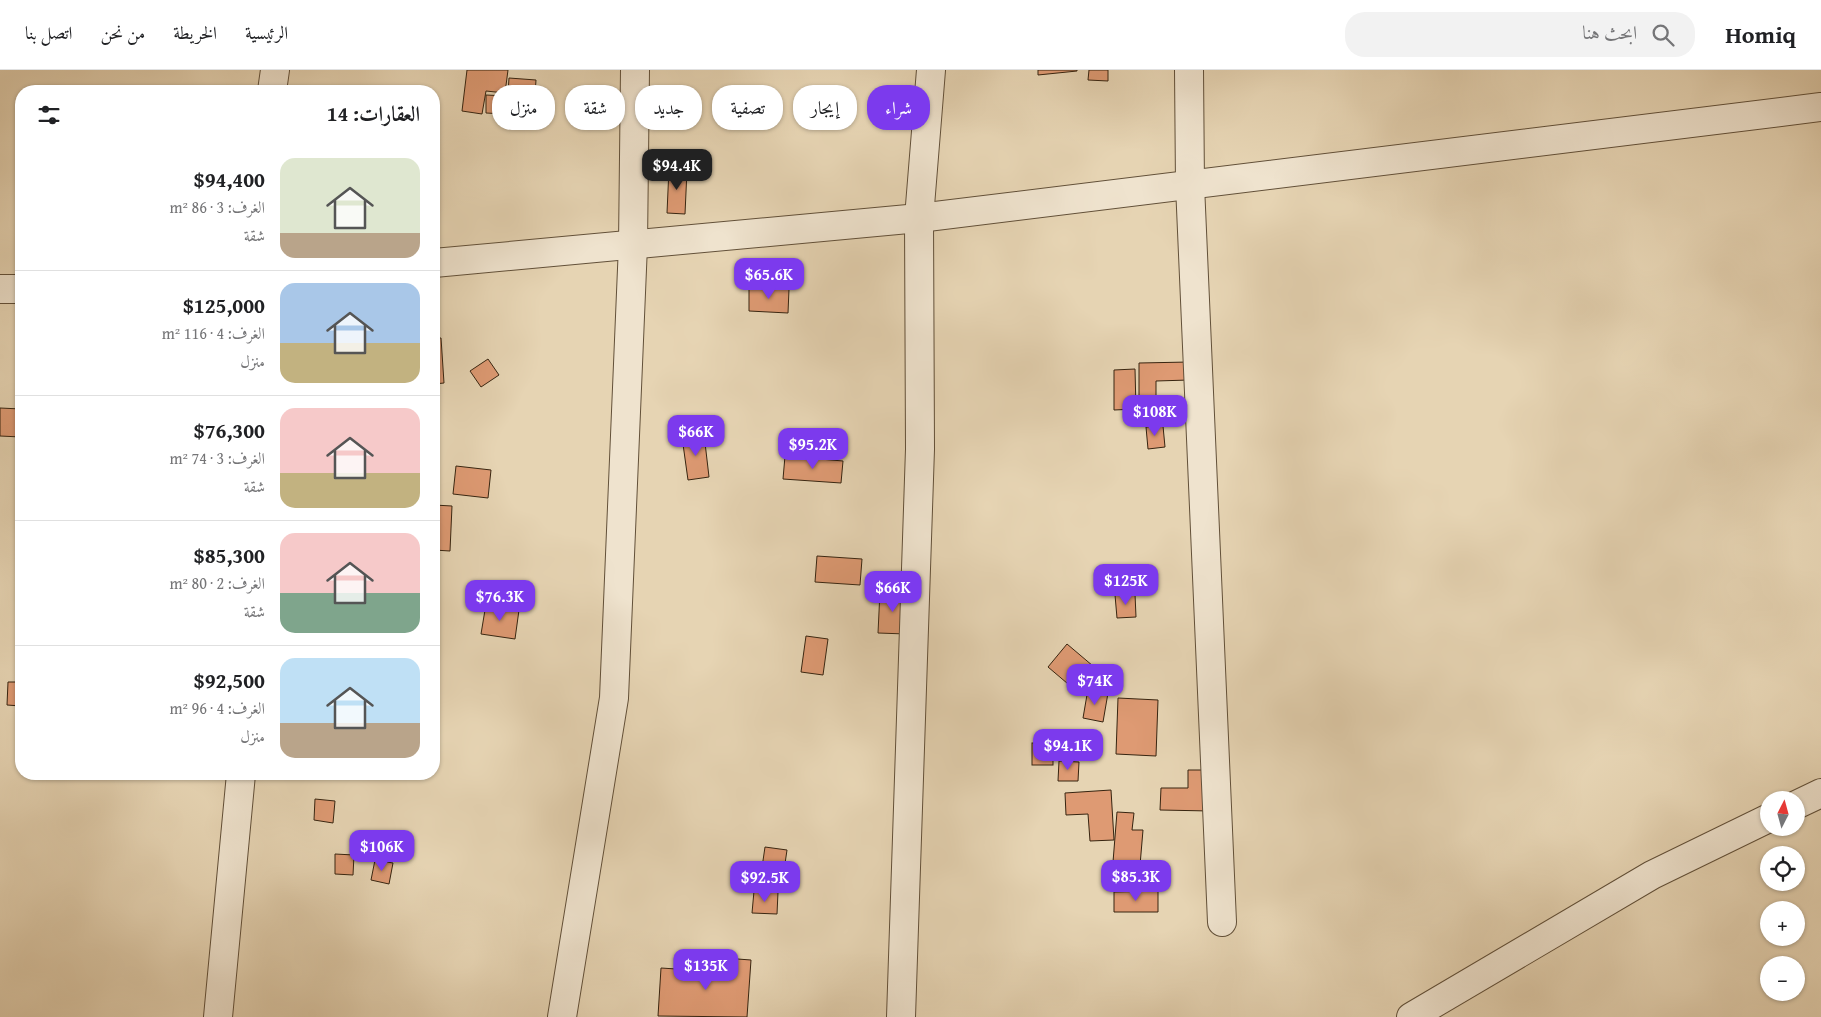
<!DOCTYPE html>
<html lang="ar">
<head>
<meta charset="utf-8">
<style>
	:root { --surface:#fff; --page:#f2f2f2; --text:#202124; --muted:#757577; --line:#e0e0e0; --accent:#7c3aed }
	body { margin:0; font-family:"Gentium Book Plus",Amiri,serif; background:var(--page); color:var(--text); direction:rtl; height:100vh; display:flex; flex-direction:column; font-size:19px; white-space:nowrap }
	* { box-sizing:border-box; margin:0 }
	p { font-size:16px; color:var(--muted) }
	.icon { flex:none; width:28px; height:28px; fill:none; stroke:currentColor; stroke-width:2; stroke-linecap:round; stroke-linejoin:round }
	.map { position:relative; flex:1; overflow:hidden; direction:ltr }
	.side { position:absolute; left:15px; top:15px; width:425px; height:695px; display:flex; flex-direction:column; background:var(--surface); border-radius:20px; box-shadow:0 1px 4px #0004; direction:rtl }
	.side>* { flex:none }
	.hud { position:absolute; left:455px; top:15px; width:475px; height:45px; direction:rtl; display:flex; gap:10px }
	.needle { width:32px; rotate:6deg }
	.controls { position:absolute; left:1760px; top:721px; display:grid; gap:10px }
	.controls a { display:grid; place-items:center; width:45px; height:45px; border-radius:50%; background:var(--surface); box-shadow:0 1px 4px #0004; font-size:25px }
	.price { position:absolute; translate:-50% -42px; padding:0 11px; border-radius:10px; background:var(--accent); color:#fff; font-size:16px; line-height:32px; filter:drop-shadow(0 1px 2px #0008) }
	.price::after { content:''; position:absolute; left:50%; top:30px; width:15px; height:11px; margin-left:-8px; background:inherit; clip-path:polygon(0 0,100% 0,50% 100%) }
	.price.selected { background:#222; color:#fff }
	ul { padding:0; list-style:none }
	li { display:flex; align-items:center; gap:15px; height:125px; padding:0 20px }
	li+li { border-top:1px solid var(--line) }
	li span { display:grid; place-items:center; flex:none; width:140px; height:100px; border-radius:15px; color:#555 }
	li>.icon { margin-inline-start:auto }
	span .icon { width:60px; height:60px; fill:#fffc; stroke-width:1 }
	li b { font-size:21px }
	h2 { display:flex; justify-content:space-between; align-items:center; height:60px; padding:0 20px; font-size:21px }
	.chip { padding:0 18px; border-radius:20px; background:var(--surface); box-shadow:0 1px 4px #0004; font-size:18px; line-height:45px }
	.chip.selected { background:var(--accent); color:#fff }
	header { display:flex; align-items:center; gap:30px; box-sizing:border-box; height:70px; padding:0 25px; background:var(--surface); border-bottom:1px solid var(--line) }
	header strong { font-size:24px }
	nav { display:flex; gap:28px; margin-inline-start:auto; font-size:18px }
	.search { width:350px; height:45px; background:var(--page); display:flex; align-items:center; gap:12px; box-sizing:border-box; padding:0 18px; border-radius:20px; color:var(--muted); font-size:19px }
	.map>svg:first-child { display:block }
</style>
</head>
<body>
<header>
<strong>Homiq</strong>
<div class="search"><svg class="icon" aria-label="search" viewBox="0 0 24 24"><circle cx="10" cy="10" r="6"/><path d="M15 15l6 6"/></svg>ابحث هنا</div>
<nav><a>الرئيسية</a><a>الخريطة</a><a>من نحن</a><a>اتصل بنا</a></nav>
</header>
<div class="map">
<svg width="1821" height="947" viewBox="0 0 1821 947">
	<rect width="100%" height="100%" fill="#e6d4b3"/>
	<filter id="stains"><feTurbulence type="fractalNoise" baseFrequency=".004" numOctaves="4"/><feColorMatrix values="0 0 0 0 .2 0 0 0 0 .09 0 0 0 0 .02 0 0 0 .5 -.17"/></filter>
	<radialGradient id="worn" r=".72"><stop offset=".6" stop-color="#630" stop-opacity="0"/><stop offset="1" stop-color="#630" stop-opacity=".3"/></radialGradient>
	<!-- building -->
	<g fill="#de9a73" stroke="#362410">
		<path d="M 467,0 L 508,0 L 505,23 L 486,21 L 482,44 L 462,41 Z"/>
		<path d="M 1038,0 L 1077,0 L 1077,1 L 1038,5 Z"/>
		<path d="M 1089,0 L 1108,0 L 1108,11 L 1088,10 Z"/>
		<path d="M 509,8 L 536,10 L 534,39 L 507,37 Z"/>
		<path d="M 486,25 L 506,26 L 505,44 L 486,43 Z"/>
		<path d="M 669,98 L 687,100 L 685,144 L 667,143 Z"/>
		<path d="M 749,217 L 789,219 L 788,243 L 749,241 Z"/>
		<path d="M 434,268 L 441,268 L 444,313 L 434,314 Z"/>
		<path d="M 488,289 L 499,305 L 481,317 L 470,301 Z"/>
		<path d="M 1189,292 L 1189,310 L 1156,311 L 1156,341 L 1139,342 L 1139,293 Z"/>
		<path d="M 1135,299 L 1136,339 L 1114,340 L 1114,300 Z"/>
		<path d="M 0,338 L 21,339 L 21,367 L 0,366 Z"/>
		<path d="M 1163,356 L 1165,377 L 1148,379 L 1146,357 Z"/>
		<path d="M 704,364 L 709,407 L 688,410 L 682,367 Z"/>
		<path d="M 785,386 L 843,391 L 841,413 L 783,409 Z"/>
		<path d="M 456,396 L 491,400 L 488,428 L 453,424 Z"/>
		<path d="M 434,435 L 452,436 L 450,481 L 434,480 Z"/>
		<path d="M 817,486 L 862,489 L 860,515 L 815,512 Z"/>
		<path d="M 880,521 L 909,523 L 906,564 L 878,563 Z"/>
		<path d="M 1135,524 L 1136,547 L 1117,548 L 1115,525 Z"/>
		<path d="M 486,534 L 519,540 L 515,569 L 481,564 Z"/>
		<path d="M 806,566 L 828,569 L 823,605 L 801,602 Z"/>
		<path d="M 1067,574 L 1093,596 L 1074,619 L 1048,597 Z"/>
		<path d="M 8,612 L 21,612 L 21,636 L 7,635 Z"/>
		<path d="M 1088,619 L 1108,623 L 1103,652 L 1083,648 Z"/>
		<path d="M 1118,628 L 1158,630 L 1156,686 L 1116,684 Z"/>
		<rect x="1032" y="673" width="21" height="22"/>
		<path d="M 1059,691 L 1079,692 L 1078,711 L 1058,711 Z"/>
		<path d="M 1188,700 L 1211,700 L 1210,741 L 1160,740 L 1161,718 L 1188,718 Z"/>
		<path d="M 1111,720 L 1114,770 L 1090,771 L 1088,744 L 1066,745 L 1065,723 Z"/>
		<path d="M 315,729 L 335,731 L 333,753 L 314,750 Z"/>
		<path d="M 1117,742 L 1134,743 L 1132,760 L 1143,760 L 1138,819 L 1111,817 Z"/>
		<path d="M 765,777 L 787,780 L 782,814 L 760,811 Z"/>
		<path d="M 335,784 L 354,785 L 353,805 L 335,804 Z"/>
		<path d="M 375,790 L 393,793 L 389,814 L 371,810 Z"/>
		<path d="M 754,821 L 778,822 L 777,844 L 752,843 Z"/>
		<path d="M 1158,821 L 1158,842 L 1114,842 L 1114,822 Z"/>
		<path d="M 724,888 L 751,890 L 747,947 L 658,946 L 661,898 L 723,902 Z"/>
	</g>
	<g fill="none" stroke-linecap="round" stroke-linejoin="round">
		<defs>
			<g id="minor">
				<path d="M 1189,0 L 1190,115 L 1222,852"/>
				<path d="M 272,21 L 275,0"/>
				<path d="M 434,193 L 919,148 L 1821,37"/>
				<path d="M 0,219 L 21,219"/>
				<path d="M 1796,735 L 1821,723"/>
				<path d="M 218,947 L 241,704"/>
				<path d="M 562,947 L 614,628 L 633,175 L 635,0"/>
				<path d="M 901,947 L 920,379 L 919,148 L 931,0"/>
				<path d="M 1411,947 L 1652,805 L 1769,748"/>
			</g>
		</defs>
		<!-- minor casing -->
		<use href="#minor" stroke="#625039" stroke-width="30"/>
		<!-- minor -->
		<use href="#minor" stroke="#efe3ce" stroke-width="28"/>
	</g>
	<rect width="100%" height="100%" filter="url(#stains)"/>
	<rect width="100%" height="100%" fill="url(#worn)"/>
</svg>
<div class="controls">
<a><svg class="needle" viewBox="-14 -14 28 28"><path d="M0-13l5 13h-10z" fill="#e53935"/><path d="M0 13l5-13h-10z" fill="#757577"/></svg></a>
<a><svg class="icon" aria-label="locate" viewBox="0 0 24 24"><circle cx="12" cy="12" r="6"/><path d="M12 2v4M12 18v4M2 12h4M18 12h4"/></svg></a>
<a>+</a>
<a>−</a>
</div>
<b class="price selected" style="left:677px;top:121px">$94.4K</b>
<b class="price" style="left:769px;top:230px">$65.6K</b>
<b class="price" style="left:1155px;top:367px">$108K</b>
<b class="price" style="left:696px;top:387px">$66K</b>
<b class="price" style="left:813px;top:400px">$95.2K</b>
<b class="price" style="left:1126px;top:536px">$125K</b>
<b class="price" style="left:893px;top:543px">$66K</b>
<b class="price" style="left:500px;top:552px">$76.3K</b>
<b class="price" style="left:1095px;top:636px">$74K</b>
<b class="price" style="left:1068px;top:701px">$94.1K</b>
<b class="price" style="left:382px;top:802px">$106K</b>
<b class="price" style="left:1136px;top:832px">$85.3K</b>
<b class="price" style="left:765px;top:833px">$92.5K</b>
<b class="price" style="left:706px;top:921px">$135K</b>
<div class="hud">
<a class="chip selected">شراء</a>
<a class="chip">إيجار</a>
<a class="chip">تصفية</a>
<a class="chip">جديد</a>
<a class="chip">شقة</a>
<a class="chip">منزل</a>
</div>
<section class="side">
<h2>العقارات: 14<svg class="icon" aria-label="filters" viewBox="0 0 24 24"><path d="M4 7h16M4 17h16"/><circle cx="9" cy="7" r="2"/><circle cx="15" cy="17" r="2"/></svg></h2>
<ul>
<li><span style="background:linear-gradient(#dfe7d0 75%,#b9a48a 0)"><svg class="icon" aria-label="home" viewBox="0 0 24 24"><path d="M3 11l9-7 9 7M6 9v11h12V9"/></svg></span><div><b>$94,400</b><p>الغرف: 3 · 86 m²</p><p>شقة</p></div></li>
<li><span style="background:linear-gradient(#a9c7e8 60%,#c2b280 0)"><svg class="icon" aria-label="home" viewBox="0 0 24 24"><path d="M3 11l9-7 9 7M6 9v11h12V9"/></svg></span><div><b>$125,000</b><p>الغرف: 4 · 116 m²</p><p>منزل</p></div></li>
<li><span style="background:linear-gradient(#f6c9c9 65%,#c2b280 0)"><svg class="icon" aria-label="home" viewBox="0 0 24 24"><path d="M3 11l9-7 9 7M6 9v11h12V9"/></svg></span><div><b>$76,300</b><p>الغرف: 3 · 74 m²</p><p>شقة</p></div></li>
<li><span style="background:linear-gradient(#f6c9c9 60%,#7fa58c 0)"><svg class="icon" aria-label="home" viewBox="0 0 24 24"><path d="M3 11l9-7 9 7M6 9v11h12V9"/></svg></span><div><b>$85,300</b><p>الغرف: 2 · 80 m²</p><p>شقة</p></div></li>
<li><span style="background:linear-gradient(#bfe0f5 65%,#b9a48a 0)"><svg class="icon" aria-label="home" viewBox="0 0 24 24"><path d="M3 11l9-7 9 7M6 9v11h12V9"/></svg></span><div><b>$92,500</b><p>الغرف: 4 · 96 m²</p><p>منزل</p></div></li>
</ul>
</section>
</div>
</body>
</html>
